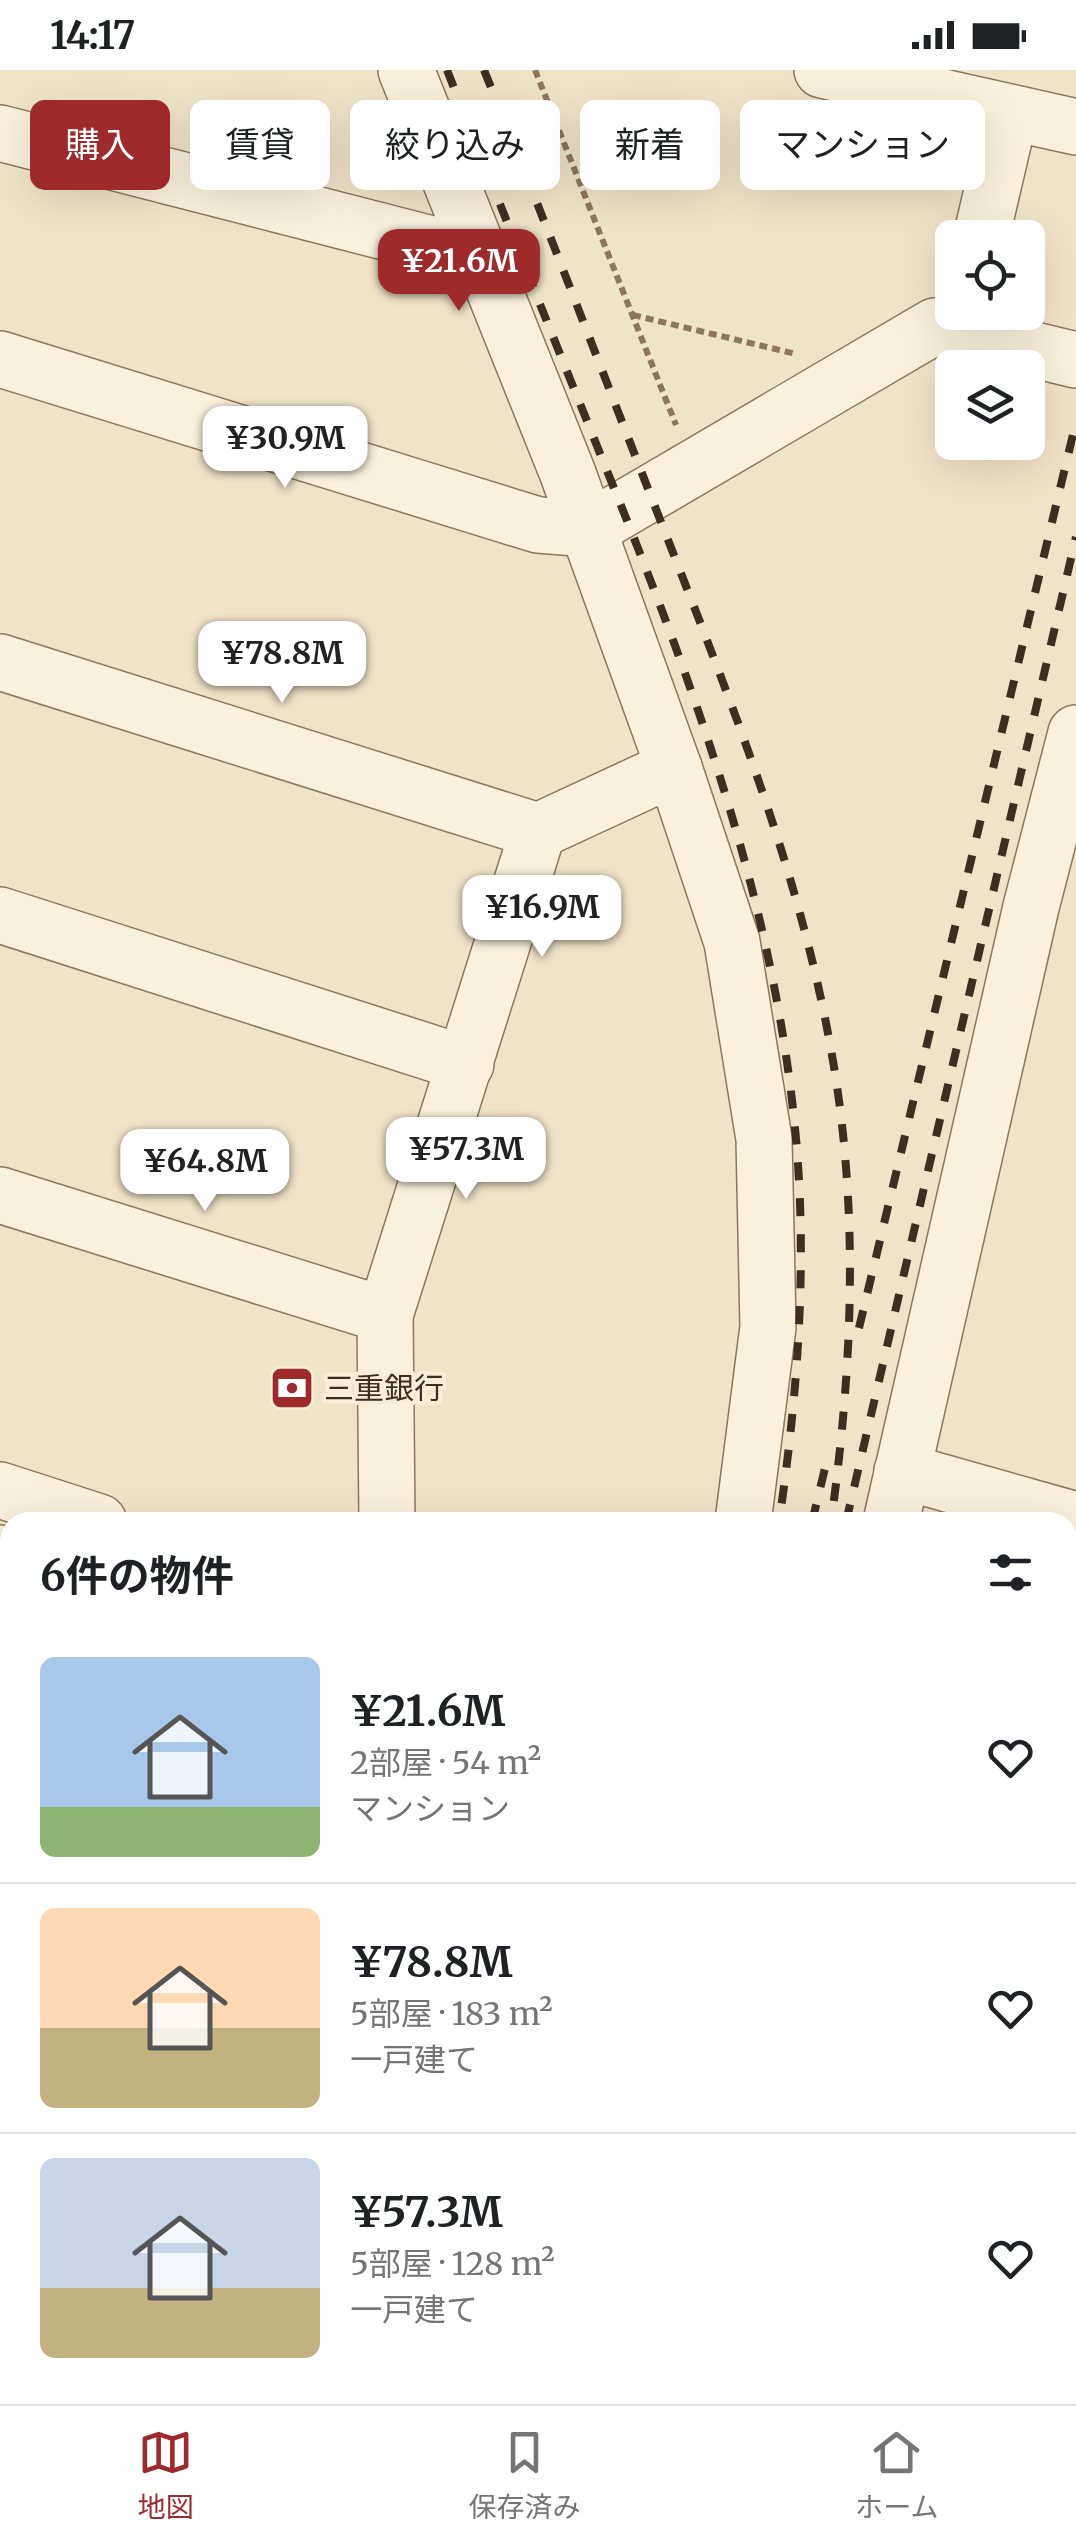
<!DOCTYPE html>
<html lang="ja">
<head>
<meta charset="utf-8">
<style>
	:root { --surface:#fff; --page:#f2f2f2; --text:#202124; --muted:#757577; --line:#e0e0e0; --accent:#9e2a2b }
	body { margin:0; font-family:Merriweather,"Noto Sans JP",serif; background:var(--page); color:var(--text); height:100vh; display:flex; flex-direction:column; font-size:38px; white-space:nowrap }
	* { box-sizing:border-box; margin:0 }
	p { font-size:32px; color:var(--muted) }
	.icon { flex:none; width:55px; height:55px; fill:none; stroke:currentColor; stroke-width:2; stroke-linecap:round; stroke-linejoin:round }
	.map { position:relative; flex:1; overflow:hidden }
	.side { position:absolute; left:0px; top:1442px; width:1078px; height:892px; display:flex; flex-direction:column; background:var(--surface); border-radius:30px 30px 0 0; box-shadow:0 10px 40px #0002 }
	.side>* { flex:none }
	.guide { position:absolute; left:30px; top:30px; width:1018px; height:90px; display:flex; gap:20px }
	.buttons { position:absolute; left:935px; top:150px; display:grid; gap:20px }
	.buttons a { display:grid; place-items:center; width:110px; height:110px; border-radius:15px; background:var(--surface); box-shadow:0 10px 40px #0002; font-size:50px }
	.price { position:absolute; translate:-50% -85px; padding:0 22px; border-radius:20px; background:#fff; color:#222; font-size:32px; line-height:65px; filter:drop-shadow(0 2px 5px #0008) }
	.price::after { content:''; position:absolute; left:50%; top:60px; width:30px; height:22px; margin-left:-15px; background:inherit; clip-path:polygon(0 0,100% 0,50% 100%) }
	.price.active { background:var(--accent); color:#fff }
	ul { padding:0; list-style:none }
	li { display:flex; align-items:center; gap:30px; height:250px; padding:0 40px }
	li+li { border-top:2px solid var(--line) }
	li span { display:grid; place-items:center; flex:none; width:280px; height:200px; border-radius:15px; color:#555 }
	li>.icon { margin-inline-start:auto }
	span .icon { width:120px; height:120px; fill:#fffc; stroke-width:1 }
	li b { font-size:42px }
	h2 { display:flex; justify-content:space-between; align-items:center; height:120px; padding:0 40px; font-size:42px }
	.tag { padding:0 35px; border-radius:15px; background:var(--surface); box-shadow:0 10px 40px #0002; font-size:35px; line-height:90px }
	.tag.active { background:var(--accent); color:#fff }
	.status { display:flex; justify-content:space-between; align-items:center; height:70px; padding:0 50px; background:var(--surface); direction:ltr }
	.status svg { height:28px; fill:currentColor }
	.tabs { display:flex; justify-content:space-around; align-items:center; height:140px; border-top:2px solid var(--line); background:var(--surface); font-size:28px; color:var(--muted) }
	.tabs a { display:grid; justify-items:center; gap:5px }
	.tabs .active { color:var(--accent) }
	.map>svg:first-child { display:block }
</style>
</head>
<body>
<div class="status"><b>14:17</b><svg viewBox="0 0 49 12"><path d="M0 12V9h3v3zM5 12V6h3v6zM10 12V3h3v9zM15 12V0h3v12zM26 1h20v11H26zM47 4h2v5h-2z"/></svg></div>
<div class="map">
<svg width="1076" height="2334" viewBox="0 0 1076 2334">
	<rect width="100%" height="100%" fill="#f0e4c8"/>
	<!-- building -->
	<path fill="#cf9f7d" stroke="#8d5f41" stroke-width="2.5" d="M 1068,1887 L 1076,1889 L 1076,2334 L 888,2334 L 849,2325 L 1068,2325 Z"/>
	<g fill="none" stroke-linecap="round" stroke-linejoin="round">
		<defs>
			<g id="minor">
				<path d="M 822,0 L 1076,57"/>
				<path d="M 0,63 L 482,187"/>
				<path d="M 981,168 L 1010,44"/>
				<path d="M 0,289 L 538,455 L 589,459 L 935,256 L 1076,290"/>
				<path d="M 0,592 L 538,761 L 674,698 L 568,404 L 406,0"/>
				<path d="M 674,698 L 732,872 L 764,1069 L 768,1257 L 743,1452"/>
				<path d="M 0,845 L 466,994"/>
				<path d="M 0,1125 L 385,1245"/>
				<path d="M 902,1401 L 1076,1450"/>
				<path d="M 0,1420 L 99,1452"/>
				<path d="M 387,1452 L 385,1245 L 538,761"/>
				<path d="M 891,1452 L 1031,837 L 1076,663"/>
				<path d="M 0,1483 L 10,1487"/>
				<path d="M 1068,1770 L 1076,1773"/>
				<path d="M 1068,1831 L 1076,1834"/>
				<path d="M 0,2331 L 13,2334"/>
				<path d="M 524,2334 L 527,2325"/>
			</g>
		</defs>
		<!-- minor casing -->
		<use href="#minor" stroke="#8d765c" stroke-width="58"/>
		<!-- path -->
		<g stroke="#8d765c" stroke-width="6" stroke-dasharray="8 5" stroke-linecap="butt">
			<path d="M 535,0 L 676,355"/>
			<path d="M 633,245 L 796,284"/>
		</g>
		<!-- minor -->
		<use href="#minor" stroke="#faf1dc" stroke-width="55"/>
		<!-- rail -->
		<g stroke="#3d2e20" stroke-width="8" stroke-dasharray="18 18" stroke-linecap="butt">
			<path d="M 447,0 C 497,128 548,254 599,381 C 688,600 772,821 795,1058 C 808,1189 798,1323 779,1452"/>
			<path d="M 484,0 C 548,158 608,317 670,475 C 737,647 804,815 834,997 C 859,1149 852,1301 831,1452"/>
			<path d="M 859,1258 L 1076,352"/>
			<path d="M 812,1452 L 826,1394"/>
			<path d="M 846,1452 L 1076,467"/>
			<path d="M 531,2334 L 534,2325"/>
			<path d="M 605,2334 L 607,2325"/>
			<path d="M 638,2334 L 640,2325"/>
		</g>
	</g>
	<!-- icons -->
	<defs>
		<symbol id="bank-square" viewBox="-11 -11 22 22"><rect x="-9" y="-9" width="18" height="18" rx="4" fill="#9e2a2b" stroke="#f7eed8"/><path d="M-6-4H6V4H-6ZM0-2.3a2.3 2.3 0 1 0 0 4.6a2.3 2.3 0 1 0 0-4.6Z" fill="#fff"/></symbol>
	</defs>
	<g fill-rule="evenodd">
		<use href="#bank-square" x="267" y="1293" width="50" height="50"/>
	</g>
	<g text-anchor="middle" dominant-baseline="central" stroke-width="8" stroke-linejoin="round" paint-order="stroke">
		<!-- poi labels -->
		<g font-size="30" fill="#3d2e20" stroke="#f7eed8" text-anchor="start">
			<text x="324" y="1318">三重銀行</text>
		</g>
	</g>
</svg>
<div class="buttons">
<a><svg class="icon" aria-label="locate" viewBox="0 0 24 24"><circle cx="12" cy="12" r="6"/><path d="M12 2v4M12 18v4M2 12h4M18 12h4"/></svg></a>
<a><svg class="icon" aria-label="layers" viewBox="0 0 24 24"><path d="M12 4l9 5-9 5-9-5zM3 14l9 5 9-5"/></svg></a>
</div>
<b class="price active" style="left:459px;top:244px">¥21.6M</b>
<b class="price" style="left:285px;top:421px">¥30.9M</b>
<b class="price" style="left:282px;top:636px">¥78.8M</b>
<b class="price" style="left:542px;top:890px">¥16.9M</b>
<b class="price" style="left:466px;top:1132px">¥57.3M</b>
<b class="price" style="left:205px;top:1144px">¥64.8M</b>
<div class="guide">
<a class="tag active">購入</a>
<a class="tag">賃貸</a>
<a class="tag">絞り込み</a>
<a class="tag">新着</a>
<a class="tag">マンション</a>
</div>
<section class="side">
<h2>6件の物件<svg class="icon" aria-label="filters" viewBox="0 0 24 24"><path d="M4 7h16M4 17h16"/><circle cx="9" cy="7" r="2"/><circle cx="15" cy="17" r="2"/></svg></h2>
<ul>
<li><span style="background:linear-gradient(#a9c7e8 75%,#8fb573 0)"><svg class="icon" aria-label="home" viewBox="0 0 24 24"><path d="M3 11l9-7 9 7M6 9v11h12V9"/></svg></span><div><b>¥21.6M</b><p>2部屋 · 54 m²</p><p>マンション</p></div><svg class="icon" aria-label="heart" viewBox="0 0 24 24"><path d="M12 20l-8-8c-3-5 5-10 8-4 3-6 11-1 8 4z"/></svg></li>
<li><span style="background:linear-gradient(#ffd9b3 60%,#c2b280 0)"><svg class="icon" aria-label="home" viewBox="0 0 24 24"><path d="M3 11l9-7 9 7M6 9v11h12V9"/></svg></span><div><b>¥78.8M</b><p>5部屋 · 183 m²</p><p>一戸建て</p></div><svg class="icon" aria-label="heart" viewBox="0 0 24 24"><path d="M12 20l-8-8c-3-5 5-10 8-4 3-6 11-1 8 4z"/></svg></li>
<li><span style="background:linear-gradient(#c9d6e8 65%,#c2b280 0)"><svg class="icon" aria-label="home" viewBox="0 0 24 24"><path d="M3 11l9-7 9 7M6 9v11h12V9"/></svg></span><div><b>¥57.3M</b><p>5部屋 · 128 m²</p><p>一戸建て</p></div><svg class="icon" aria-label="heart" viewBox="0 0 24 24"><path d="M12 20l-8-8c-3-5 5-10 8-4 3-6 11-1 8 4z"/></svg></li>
</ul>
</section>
</div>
<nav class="tabs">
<a class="active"><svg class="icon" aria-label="map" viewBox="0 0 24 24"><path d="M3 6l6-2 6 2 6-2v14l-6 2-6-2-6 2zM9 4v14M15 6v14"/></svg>地図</a>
<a><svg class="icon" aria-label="saved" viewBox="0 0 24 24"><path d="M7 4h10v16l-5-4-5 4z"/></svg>保存済み</a>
<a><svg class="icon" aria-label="home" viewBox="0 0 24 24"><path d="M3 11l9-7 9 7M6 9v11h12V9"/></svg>ホーム</a>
</nav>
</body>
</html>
